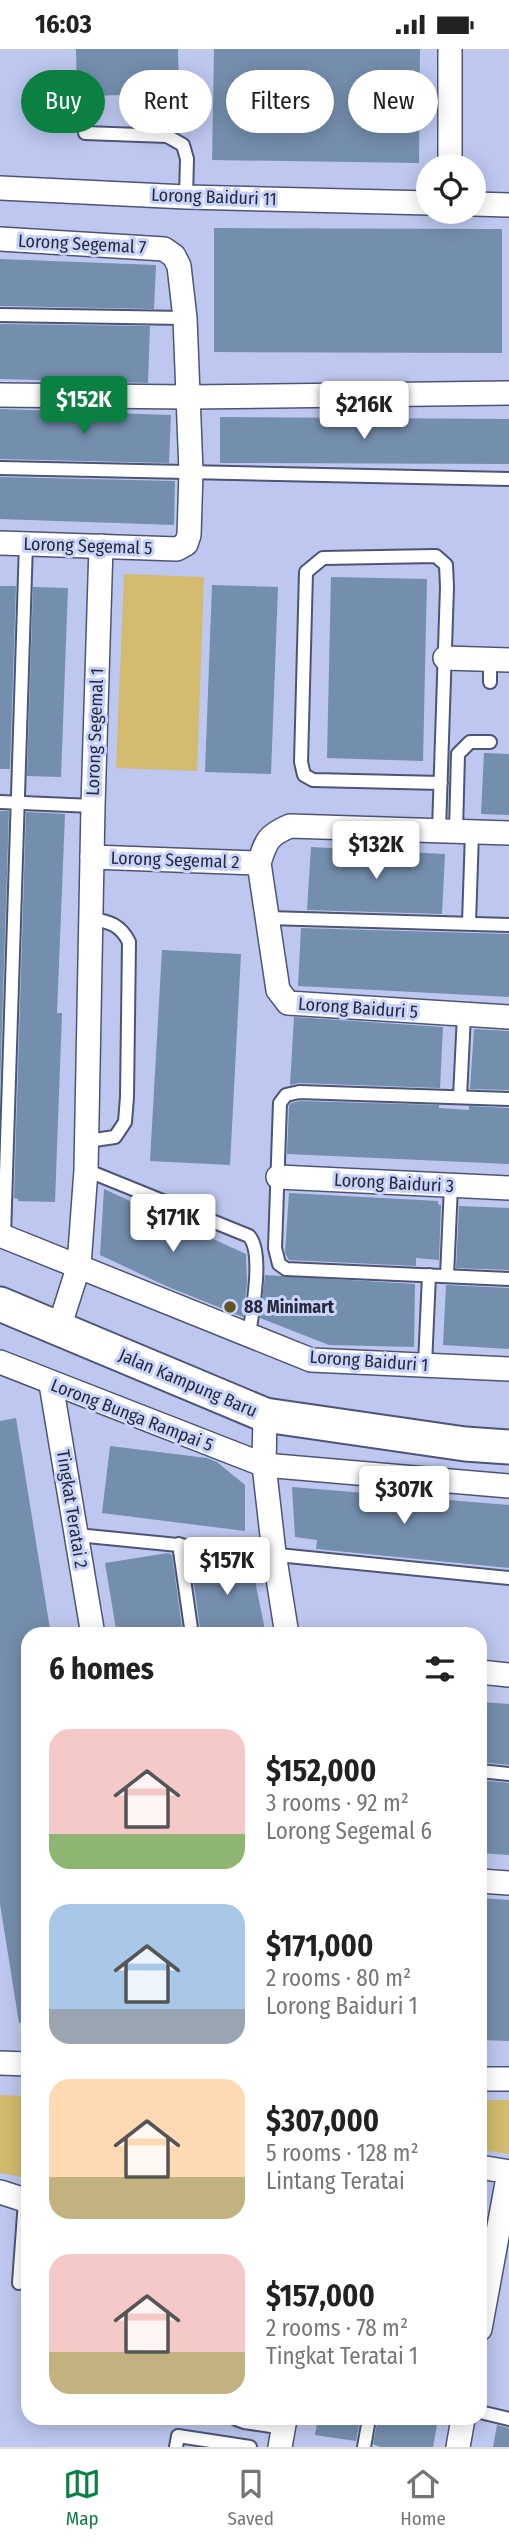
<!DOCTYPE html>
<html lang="en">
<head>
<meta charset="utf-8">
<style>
	:root { --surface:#fff; --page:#f2f2f2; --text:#222; --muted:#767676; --line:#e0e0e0; --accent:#0b8043 }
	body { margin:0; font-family:"Fira Sans Condensed",sans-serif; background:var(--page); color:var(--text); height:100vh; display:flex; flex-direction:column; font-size:26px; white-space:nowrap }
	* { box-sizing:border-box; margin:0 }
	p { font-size:23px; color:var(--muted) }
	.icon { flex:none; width:38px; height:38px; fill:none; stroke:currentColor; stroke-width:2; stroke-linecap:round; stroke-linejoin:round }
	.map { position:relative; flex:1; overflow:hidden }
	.details { position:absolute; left:21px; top:1578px; width:466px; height:798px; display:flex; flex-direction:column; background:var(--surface); border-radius:21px; box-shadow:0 4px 18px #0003 }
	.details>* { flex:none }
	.guide { position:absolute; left:21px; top:21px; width:467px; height:63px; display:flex; gap:14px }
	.controls { position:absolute; left:416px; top:105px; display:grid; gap:14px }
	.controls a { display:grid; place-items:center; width:70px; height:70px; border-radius:50%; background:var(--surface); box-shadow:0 4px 18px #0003; font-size:35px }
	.price { position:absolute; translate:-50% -60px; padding:0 16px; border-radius:7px; background:#fff; color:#222; font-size:23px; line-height:46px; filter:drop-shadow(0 2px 4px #0008) }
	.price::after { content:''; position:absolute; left:50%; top:42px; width:21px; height:16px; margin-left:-10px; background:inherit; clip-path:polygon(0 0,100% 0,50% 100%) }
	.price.current { background:var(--accent); color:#fff }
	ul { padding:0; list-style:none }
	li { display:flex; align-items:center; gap:21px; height:175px; padding:0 28px }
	li span { display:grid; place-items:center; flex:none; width:196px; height:140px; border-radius:21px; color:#555 }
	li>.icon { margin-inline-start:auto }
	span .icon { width:84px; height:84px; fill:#fffc; stroke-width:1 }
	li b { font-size:30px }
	h2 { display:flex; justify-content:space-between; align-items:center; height:84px; padding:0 28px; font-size:30px }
	.chip { padding:0 24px; border-radius:32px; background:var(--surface); box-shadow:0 4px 18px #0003; font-size:24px; line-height:63px }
	.chip.current { background:var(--accent); color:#fff }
	.status { display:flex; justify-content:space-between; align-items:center; height:49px; padding:0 35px; background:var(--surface); direction:ltr }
	.status svg { height:19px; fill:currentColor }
	.tabs { display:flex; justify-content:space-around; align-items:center; height:98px; border-top:2px solid var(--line); background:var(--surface); font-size:19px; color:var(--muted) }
	.tabs a { display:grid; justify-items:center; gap:4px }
	.tabs .current { color:var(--accent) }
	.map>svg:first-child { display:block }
</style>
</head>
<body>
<div class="status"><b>16:03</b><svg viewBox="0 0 49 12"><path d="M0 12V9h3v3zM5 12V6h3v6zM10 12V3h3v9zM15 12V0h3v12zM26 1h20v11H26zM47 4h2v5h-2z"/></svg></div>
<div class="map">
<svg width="509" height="2398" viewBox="0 0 509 2398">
	<rect width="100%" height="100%" fill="#bdc7ef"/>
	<!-- park -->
	<g fill="#d2bb6e">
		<path d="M 124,525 L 204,528 L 197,722 L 116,719 Z"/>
		<path d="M 0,2046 L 28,2047 L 28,2129 L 0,2124 Z"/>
		<path d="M 480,2051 L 509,2051 L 509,2105 L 480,2101 Z"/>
	</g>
	<!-- building -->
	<g fill="#748ead">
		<path d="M 76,0 L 178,0 L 179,45 L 77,47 Z"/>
		<path d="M 214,0 L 420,0 L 419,114 L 212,111 Z"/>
		<path d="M 214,179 L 502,180 L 502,304 L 214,303 Z"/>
		<path d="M 0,210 L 156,216 L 154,260 L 0,257 Z"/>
		<path d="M 0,275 L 150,277 L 148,334 L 0,330 Z"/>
		<path d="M 0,360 L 171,366 L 169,414 L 0,410 Z"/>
		<path d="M 220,368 L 509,370 L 509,415 L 220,414 Z"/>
		<path d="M 0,428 L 175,432 L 174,476 L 0,470 Z"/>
		<path d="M 331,528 L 427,530 L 423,712 L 327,709 Z"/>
		<path d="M 212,536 L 278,538 L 271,725 L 205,723 Z"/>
		<path d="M 0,537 L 16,537 L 10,720 L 0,720 Z"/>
		<path d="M 33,538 L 68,539 L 61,728 L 27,727 Z"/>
		<path d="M 484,704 L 509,705 L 509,766 L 481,765 Z"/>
		<path d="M 0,762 L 9,762 L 0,1037 Z"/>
		<path d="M 26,763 L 65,765 L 57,964 L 62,964 L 55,1153 L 18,1152 L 18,1150 L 14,1149 Z"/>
		<path d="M 311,798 L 445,805 L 442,865 L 307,861 Z"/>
		<path d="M 301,879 L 509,885 L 509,948 L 298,937 Z"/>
		<path d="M 162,901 L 241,905 L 230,1116 L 150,1112 Z"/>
		<path d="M 294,968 L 443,978 L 440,1039 L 299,1034 L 290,1036 Z"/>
		<path d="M 474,980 L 509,982 L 509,1041 L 470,1040 Z"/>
		<path d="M 300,1052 L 439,1056 L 439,1059 L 469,1061 L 469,1057 L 509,1059 L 509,1115 L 287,1105 L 289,1057 L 291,1054 Z"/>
		<path d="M 104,1140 L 246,1205 L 247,1234 L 243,1268 L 166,1237 L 100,1206 Z"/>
		<path d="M 289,1144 L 438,1152 L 438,1155 L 441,1156 L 439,1211 L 416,1209 L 416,1217 L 289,1211 L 285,1204 Z"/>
		<path d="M 459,1157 L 509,1159 L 509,1221 L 456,1219 Z"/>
		<path d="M 265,1226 L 415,1235 L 414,1298 L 329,1296 L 260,1269 Z"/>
		<path d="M 446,1236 L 509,1239 L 509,1300 L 443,1296 Z"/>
		<path d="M 16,1369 L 51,1586 L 28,1586 L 28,1973 L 19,1974 L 0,1855 L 0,1372 Z"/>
		<path d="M 110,1397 L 207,1409 L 217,1413 L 245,1436 L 245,1482 L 102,1464 Z"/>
		<path d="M 292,1438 L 509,1456 L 509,1519 L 316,1500 L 317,1491 L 295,1488 Z"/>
		<path d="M 168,1504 L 172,1506 L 183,1586 L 117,1586 L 105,1514 Z"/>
		<path d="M 190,1507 L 251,1512 L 266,1586 L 201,1586 Z"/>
		<path d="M 480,1653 L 509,1655 L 509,1716 L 480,1713 Z"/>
		<path d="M 480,1731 L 509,1734 L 509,1806 L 480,1804 Z"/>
		<path d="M 480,1849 L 509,1851 L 509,1992 L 480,1991 Z"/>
		<path d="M 318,2370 L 360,2370 L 356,2392 L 315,2386 Z"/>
		<path d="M 378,2370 L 438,2370 L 433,2398 L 380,2398 L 373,2395 Z"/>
		<path d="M 497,2376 L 509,2379 L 509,2398 L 493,2398 Z"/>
	</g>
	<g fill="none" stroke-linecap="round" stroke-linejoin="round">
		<defs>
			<g id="lane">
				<path d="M 85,84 L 167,87 L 183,96 L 187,110 L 186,148"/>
				<path d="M 0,266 L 185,269"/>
				<path d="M 0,419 L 509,430"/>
				<path d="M 490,633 L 490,610"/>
				<path d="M 0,753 L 93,757"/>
				<path d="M 439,781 L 447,538 L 446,516 L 436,507 L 323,509 L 306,523 L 301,713 L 304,726 L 313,731 L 441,734"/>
				<path d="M 456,782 L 458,705 L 470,693 L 490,693"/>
				<path d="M 268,869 L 509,876"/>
				<path d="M 469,874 L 472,783"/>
				<path d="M 460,1048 L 464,966"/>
				<path d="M 509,1050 L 299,1043 L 286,1046 L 280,1054 L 275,1199 L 279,1215 L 286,1220 L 509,1230"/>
				<path d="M 87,1092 L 115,1088 L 125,1073 L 127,1048 L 129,893 C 120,875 109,873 91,869"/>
				<path d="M 86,1121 L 249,1187 C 264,1204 252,1263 249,1286"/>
				<path d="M 4,1187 L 26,494"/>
				<path d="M 447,1227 L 451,1137"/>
				<path d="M 425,1316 L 429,1226"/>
				<path d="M 77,1486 L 509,1529"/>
				<path d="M 179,1495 L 192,1586"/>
				<path d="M 480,1722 L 509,1725"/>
				<path d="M 19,2234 L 25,2152"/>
				<path d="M 480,2363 L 509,2370"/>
				<path d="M 236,2370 L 244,2373 L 284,2379"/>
				<path d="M 176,2398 L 178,2387 L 250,2398"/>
				<path d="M 364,2398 L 369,2370"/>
			</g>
			<g id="street">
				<path d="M 450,0 L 450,117"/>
				<path d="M 0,139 L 186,148 L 429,154"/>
				<path d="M 474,155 L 509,156"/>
				<path d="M 0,190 L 164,200 L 174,207 L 179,217 L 185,269 L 191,423 L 189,486 L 186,495 L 177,500 L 0,494"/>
				<path d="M 0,346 L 188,348 L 509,344"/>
				<path d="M 445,609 L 509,611"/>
				<path d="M 509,784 L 290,777 C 268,786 266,792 259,814 L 278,941 L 288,954 L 509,968"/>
				<path d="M 92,808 L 259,814"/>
				<path d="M 278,1128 L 509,1139"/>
				<path d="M 0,1186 L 311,1311 L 509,1320"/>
				<path d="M 59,1279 L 79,1216 L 86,1121 L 93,757 L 101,497"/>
				<path d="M 0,1313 L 264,1416 L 509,1437"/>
				<path d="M 51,1335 L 93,1586"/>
				<path d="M 265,1366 L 264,1416 L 274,1504 L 287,1586"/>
				<path d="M 480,1623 L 509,1626"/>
				<path d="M 480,1832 L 509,1834"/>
				<path d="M 0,2014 L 28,2015"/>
				<path d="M 480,2030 L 509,2030"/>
				<path d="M 480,2118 L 509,2123 L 480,2280"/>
				<path d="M 0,2143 L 28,2152"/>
				<path d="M 280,2398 L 285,2370"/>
				<path d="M 458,2398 L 463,2370"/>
			</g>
			<path id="secondary" d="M 0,1255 L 265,1366 L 465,1395 L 509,1398"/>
		</defs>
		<!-- lane casing -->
		<use href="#lane" stroke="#4d5577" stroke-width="16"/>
		<!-- street casing -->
		<use href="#street" stroke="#4d5577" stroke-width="26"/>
		<!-- secondary casing -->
		<use href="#secondary" stroke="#4d5577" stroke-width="37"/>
		<!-- lane -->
		<use href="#lane" stroke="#fff" stroke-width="12"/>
		<!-- street -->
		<use href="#street" stroke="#fff" stroke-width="23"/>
		<!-- secondary -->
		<use href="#secondary" stroke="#fff" stroke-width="33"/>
	</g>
	<!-- markers -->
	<circle fill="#635421" stroke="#c9d4fc" stroke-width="2.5" cx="230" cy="1258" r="7"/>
	<g text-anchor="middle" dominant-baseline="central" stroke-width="6" stroke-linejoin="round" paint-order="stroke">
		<!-- street labels -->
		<g font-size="18" fill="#262a39" stroke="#c9d4fc">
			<text transform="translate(214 148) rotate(2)">Lorong Baiduri 11</text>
			<text transform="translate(82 195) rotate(3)">Lorong Segemal 7</text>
			<text transform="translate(88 497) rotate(2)">Lorong Segemal 5</text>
			<text transform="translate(95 683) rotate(-88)">Lorong Segemal 1</text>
			<text transform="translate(175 811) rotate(2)">Lorong Segemal 2</text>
			<text transform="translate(358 959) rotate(4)">Lorong Baiduri 5</text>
			<text transform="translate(394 1134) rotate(3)">Lorong Baiduri 3</text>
			<text transform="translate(369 1312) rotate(4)">Lorong Baiduri 1</text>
			<text transform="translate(188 1334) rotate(23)">Jalan Kampung Baru</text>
			<text transform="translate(132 1366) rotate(21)">Lorong Bunga Rampai 5</text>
			<text transform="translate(72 1460) rotate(81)">Tingkat Teratai 2</text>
		</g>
		<!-- poi labels -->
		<g font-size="18" font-weight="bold" fill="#262a39" stroke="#c9d4fc" text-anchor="start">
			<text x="244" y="1258">88 Minimart</text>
		</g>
	</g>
</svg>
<div class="controls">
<a><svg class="icon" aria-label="locate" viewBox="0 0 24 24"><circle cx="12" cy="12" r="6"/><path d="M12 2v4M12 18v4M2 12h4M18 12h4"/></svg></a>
</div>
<b class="price current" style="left:84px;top:387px">$152K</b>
<b class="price" style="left:364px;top:392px">$216K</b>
<b class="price" style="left:376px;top:832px">$132K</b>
<b class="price" style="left:173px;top:1205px">$171K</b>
<b class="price" style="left:404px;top:1477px">$307K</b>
<b class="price" style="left:227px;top:1548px">$157K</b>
<div class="guide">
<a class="chip current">Buy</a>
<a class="chip">Rent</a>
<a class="chip">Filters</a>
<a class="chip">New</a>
</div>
<section class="details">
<h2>6 homes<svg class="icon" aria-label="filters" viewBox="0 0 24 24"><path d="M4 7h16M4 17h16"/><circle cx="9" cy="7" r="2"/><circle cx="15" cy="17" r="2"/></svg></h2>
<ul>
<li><span style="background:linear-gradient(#f6c9c9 75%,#8fb573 0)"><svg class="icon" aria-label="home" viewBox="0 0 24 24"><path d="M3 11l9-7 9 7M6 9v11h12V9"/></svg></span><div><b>$152,000</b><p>3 rooms · 92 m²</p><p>Lorong Segemal 6</p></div></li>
<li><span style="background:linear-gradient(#a9c7e8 75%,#9aa5b1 0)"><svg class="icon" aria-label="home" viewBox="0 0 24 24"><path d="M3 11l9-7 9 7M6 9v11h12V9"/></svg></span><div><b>$171,000</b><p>2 rooms · 80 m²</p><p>Lorong Baiduri 1</p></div></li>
<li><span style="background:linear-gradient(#ffd9b3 70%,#c2b280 0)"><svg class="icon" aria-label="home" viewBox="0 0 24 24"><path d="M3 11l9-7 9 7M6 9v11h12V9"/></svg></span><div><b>$307,000</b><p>5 rooms · 128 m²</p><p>Lintang Teratai</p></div></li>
<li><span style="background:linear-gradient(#f6c9c9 70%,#c2b280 0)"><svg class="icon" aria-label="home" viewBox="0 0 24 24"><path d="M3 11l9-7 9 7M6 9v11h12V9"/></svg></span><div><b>$157,000</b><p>2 rooms · 78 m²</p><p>Tingkat Teratai 1</p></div></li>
</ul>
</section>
</div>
<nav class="tabs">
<a class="current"><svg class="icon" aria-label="map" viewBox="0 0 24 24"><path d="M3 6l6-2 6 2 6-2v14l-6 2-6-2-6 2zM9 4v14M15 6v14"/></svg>Map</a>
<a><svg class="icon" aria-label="saved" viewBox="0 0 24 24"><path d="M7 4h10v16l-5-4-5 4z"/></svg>Saved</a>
<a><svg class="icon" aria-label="home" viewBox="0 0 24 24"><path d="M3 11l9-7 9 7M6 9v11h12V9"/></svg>Home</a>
</nav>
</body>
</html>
